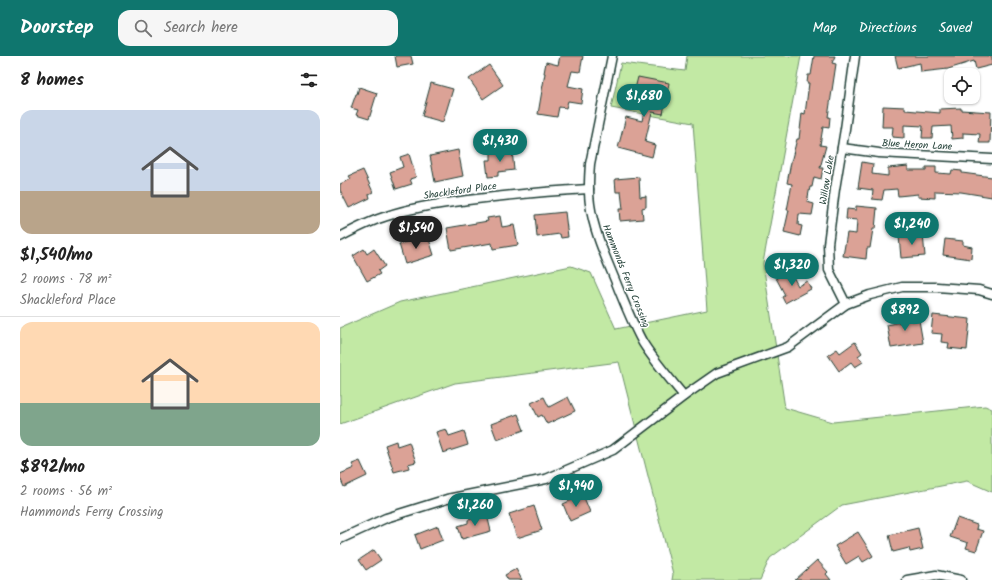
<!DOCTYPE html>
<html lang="en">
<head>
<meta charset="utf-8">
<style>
	:root { --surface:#fff; --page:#f6f6f6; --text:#222; --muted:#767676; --line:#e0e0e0; --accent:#0f766e }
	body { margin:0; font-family:Kalam,sans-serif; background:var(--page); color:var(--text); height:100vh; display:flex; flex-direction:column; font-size:15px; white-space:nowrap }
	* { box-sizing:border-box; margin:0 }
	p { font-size:13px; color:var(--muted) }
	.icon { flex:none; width:22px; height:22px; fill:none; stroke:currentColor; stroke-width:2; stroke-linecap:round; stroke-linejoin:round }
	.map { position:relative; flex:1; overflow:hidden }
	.side { display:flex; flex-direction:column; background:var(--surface); width:340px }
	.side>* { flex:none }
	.controls { position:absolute; left:604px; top:12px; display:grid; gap:8px }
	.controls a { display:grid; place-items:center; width:36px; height:36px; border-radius:8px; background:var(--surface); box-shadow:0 1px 3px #0004; font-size:20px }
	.price { position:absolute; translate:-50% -34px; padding:0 9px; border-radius:14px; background:var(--accent); color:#fff; font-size:13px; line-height:26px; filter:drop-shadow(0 1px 2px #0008) }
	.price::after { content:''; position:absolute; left:50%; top:24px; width:12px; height:9px; margin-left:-6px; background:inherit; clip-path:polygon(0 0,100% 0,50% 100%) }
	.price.on { background:#222; color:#fff }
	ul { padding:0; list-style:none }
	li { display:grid; align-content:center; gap:8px; height:212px; padding:0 20px }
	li+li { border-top:1px solid var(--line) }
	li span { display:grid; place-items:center; height:124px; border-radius:12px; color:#555 }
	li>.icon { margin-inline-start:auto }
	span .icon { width:72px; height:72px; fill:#fffc; stroke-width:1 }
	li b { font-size:17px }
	h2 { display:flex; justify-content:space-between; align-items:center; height:48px; padding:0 20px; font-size:17px }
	header { display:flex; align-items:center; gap:24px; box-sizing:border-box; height:56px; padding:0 20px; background:var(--accent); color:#fff }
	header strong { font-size:19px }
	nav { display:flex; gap:22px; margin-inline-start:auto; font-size:14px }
	.search { width:280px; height:36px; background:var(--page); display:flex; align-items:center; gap:10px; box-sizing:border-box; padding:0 14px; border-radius:12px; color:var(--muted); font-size:15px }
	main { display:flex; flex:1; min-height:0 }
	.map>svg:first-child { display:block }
</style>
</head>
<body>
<header>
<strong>Doorstep</strong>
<div class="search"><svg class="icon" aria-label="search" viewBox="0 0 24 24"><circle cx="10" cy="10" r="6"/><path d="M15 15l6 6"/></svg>Search here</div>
<nav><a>Map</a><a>Directions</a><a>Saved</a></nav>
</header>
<main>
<section class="side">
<h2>8 homes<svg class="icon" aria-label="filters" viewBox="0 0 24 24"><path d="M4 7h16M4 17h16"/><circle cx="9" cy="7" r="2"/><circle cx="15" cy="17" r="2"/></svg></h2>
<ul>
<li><span style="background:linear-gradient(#c9d6e8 65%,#b9a48a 0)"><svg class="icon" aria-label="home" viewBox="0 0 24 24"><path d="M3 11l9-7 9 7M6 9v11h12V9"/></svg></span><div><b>$1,540/mo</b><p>2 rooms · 78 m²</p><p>Shackleford Place</p></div></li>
<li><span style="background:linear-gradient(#ffd9b3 65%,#7fa58c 0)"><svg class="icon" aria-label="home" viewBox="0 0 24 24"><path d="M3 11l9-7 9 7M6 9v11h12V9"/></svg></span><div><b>$892/mo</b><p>2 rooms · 56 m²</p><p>Hammonds Ferry Crossing</p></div></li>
</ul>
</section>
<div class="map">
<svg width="652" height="524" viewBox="0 0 652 524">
	<rect width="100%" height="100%" fill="#fff"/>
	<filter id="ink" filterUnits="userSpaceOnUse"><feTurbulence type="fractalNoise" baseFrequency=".025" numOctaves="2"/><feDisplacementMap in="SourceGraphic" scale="8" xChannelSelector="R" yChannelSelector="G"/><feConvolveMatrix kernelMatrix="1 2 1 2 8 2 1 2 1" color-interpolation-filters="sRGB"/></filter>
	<g filter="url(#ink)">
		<!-- green -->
		<path fill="#c2e9a4" stroke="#70936c" d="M 347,0 L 461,0 L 423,207 L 445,352 L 493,366 L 645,350 L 652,353 L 652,436 L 627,425 L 502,449 L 430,502 L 420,524 L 332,524 L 333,518 L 279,306 L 115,327 L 0,368 L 0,272 L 60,246 L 231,210 L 251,217 L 276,273 L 367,254 L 353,67 L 271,52 L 281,7 L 345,15 Z"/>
		<!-- building -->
		<g fill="#dba296" stroke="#1f3d34">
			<path d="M 55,0 L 71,0 L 73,8 L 57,11 Z"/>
			<path d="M 220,0 L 243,0 L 240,16 L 232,15 L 228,30 L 243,33 L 241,47 L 228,45 L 226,52 L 219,51 L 217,61 L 198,58 L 205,17 L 204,17 L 206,6 L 218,9 Z"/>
			<path d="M 474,0 L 495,0 L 492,7 L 496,8 L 488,61 L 490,61 L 489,72 L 483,71 L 480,89 L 486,90 L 480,112 L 483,112 L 481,123 L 474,121 L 472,131 L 470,131 L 467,146 L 474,148 L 472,159 L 459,158 L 458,169 L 462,170 L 460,180 L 444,176 L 449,154 L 447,154 L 452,128 L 447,127 L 451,106 L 457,83 L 459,83 L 462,57 L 465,58 L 469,27 L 467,27 L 468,19 L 471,19 Z"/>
			<path d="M 555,0 L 652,0 L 652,9 L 636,13 L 634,5 L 608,13 L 581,16 L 580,7 L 558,12 Z"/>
			<path d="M 149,9 L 163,29 L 143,43 L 129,23 Z"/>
			<path d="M 298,21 L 329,27 L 323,58 L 312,56 L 305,86 L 315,89 L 312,101 L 278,92 L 286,61 L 302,65 L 308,35 L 295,33 Z"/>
			<path d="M 91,27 L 113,33 L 103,66 L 82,60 Z"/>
			<path d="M 19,31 L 37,37 L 29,63 L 16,59 L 18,54 L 11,52 L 16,38 L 17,38 Z"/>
			<path d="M 543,50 L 565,51 L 565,54 L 600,57 L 600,53 L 621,52 L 621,54 L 651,56 L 650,87 L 639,87 L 640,78 L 623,77 L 623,82 L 612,83 L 611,70 L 593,71 L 592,82 L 582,82 L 583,70 L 564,69 L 564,82 L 552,81 L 553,71 L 542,71 Z"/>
			<path d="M 118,94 L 123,120 L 95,126 L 90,100 Z"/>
			<path d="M 172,94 L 174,114 L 158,116 L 158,120 L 148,121 L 146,104 L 151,104 L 151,96 Z"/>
			<path d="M 69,98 L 76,121 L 70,123 L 72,128 L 56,133 L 50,116 L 63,111 L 60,101 Z"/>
			<path d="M 522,106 L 533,108 L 532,118 L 548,120 L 548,112 L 568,110 L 568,114 L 586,114 L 586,111 L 596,111 L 596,117 L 611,118 L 612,114 L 622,115 L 622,117 L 652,121 L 652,141 L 621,136 L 595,135 L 595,142 L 578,141 L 578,138 L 558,140 L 557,133 L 544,134 L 542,144 L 532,143 L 533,134 L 518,132 Z"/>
			<path d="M 23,114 L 33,136 L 29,138 L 30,142 L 9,152 L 0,134 L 0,128 L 11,123 L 9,120 Z"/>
			<path d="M 299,121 L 300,141 L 306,140 L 306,151 L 302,152 L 303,163 L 280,165 L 279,153 L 283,153 L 281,136 L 276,136 L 275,123 Z"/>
			<path d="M 516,150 L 537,152 L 535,173 L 533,173 L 530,192 L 527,192 L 526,203 L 503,200 L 507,177 L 516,178 L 517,164 L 506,163 L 507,153 L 516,154 Z"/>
			<path d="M 225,156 L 228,181 L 221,182 L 220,178 L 197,181 L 195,159 Z"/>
			<path d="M 160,160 L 162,171 L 174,169 L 178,189 L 153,193 L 152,187 L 111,194 L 107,172 L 148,165 L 147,162 Z"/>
			<path d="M 583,178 L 585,200 L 561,202 L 559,180 Z"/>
			<path d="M 88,180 L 94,199 L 65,208 L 59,188 Z"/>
			<path d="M 605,183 L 623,185 L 623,189 L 632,191 L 631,203 L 603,199 Z"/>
			<path d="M 24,193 L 27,198 L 34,193 L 45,210 L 38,215 L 40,218 L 27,225 L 13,200 Z"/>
			<path d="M 450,215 L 458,230 L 467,225 L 471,233 L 445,247 L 442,241 L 445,239 L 436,222 Z"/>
			<path d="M 570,256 L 572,265 L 579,264 L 583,287 L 551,292 L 547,269 L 561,266 L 559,257 Z"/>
			<path d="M 593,259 L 630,263 L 627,294 L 608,292 L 609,287 L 601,286 L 602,278 L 591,277 Z"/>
			<path d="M 515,286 L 522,297 L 518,300 L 523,306 L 515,311 L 511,306 L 499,315 L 488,299 L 497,293 L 500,297 Z"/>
			<path d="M 204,341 L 209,351 L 228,341 L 235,355 L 207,368 L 202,359 L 198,361 L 191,347 Z"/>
			<path d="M 178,358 L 184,374 L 157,384 L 151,368 Z"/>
			<path d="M 106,373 L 109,380 L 124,375 L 128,389 L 103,397 L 96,376 Z"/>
			<path d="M 56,385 L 57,390 L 69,386 L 76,406 L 68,408 L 69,412 L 54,416 L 45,389 Z"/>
			<path d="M 20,405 L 27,420 L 4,431 L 0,422 L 0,418 L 14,412 L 12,408 Z"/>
			<path d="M 243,439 L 250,456 L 230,465 L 223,448 Z"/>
			<path d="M 194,450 L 202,474 L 177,482 L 169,458 Z"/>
			<path d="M 147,459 L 151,475 L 122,483 L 118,470 L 128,467 L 128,464 Z"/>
			<path d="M 617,462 L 637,469 L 636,473 L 643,475 L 636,495 L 626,492 L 628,487 L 610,481 Z"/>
			<path d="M 98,470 L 103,484 L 80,493 L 75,479 Z"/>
			<path d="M 578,472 L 583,493 L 570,496 L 569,492 L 553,496 L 549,479 Z"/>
			<path d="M 518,476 L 533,500 L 523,506 L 519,500 L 506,508 L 495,490 Z"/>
			<path d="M 34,494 L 41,504 L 26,514 L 19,504 Z"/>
			<path d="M 477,504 L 488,516 L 486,518 L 491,524 L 455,524 Z"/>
			<path d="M 176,513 L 182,524 L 168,524 L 165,519 Z"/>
		</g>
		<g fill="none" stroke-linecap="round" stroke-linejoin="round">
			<defs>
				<g id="minor">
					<path d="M 272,0 L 250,108 C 249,121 248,135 250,148 C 254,178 268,206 279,234 C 286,251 294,271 303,287 C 315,306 330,323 344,340"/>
					<path d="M 502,92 L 539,97 L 652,103"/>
					<path d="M 0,181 C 15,173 30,165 47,160 C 73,151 101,148 128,144 C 168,139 209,135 249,133"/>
					<path d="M 506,248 L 489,214 L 488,188 L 495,133 L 505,73 L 515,0"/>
					<path d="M 0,483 L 46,462 L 107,443 L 206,423 L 273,394 L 344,340 L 377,317 L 448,291 L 506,248 L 530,239 L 562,231 L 597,231 L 639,234 L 652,238"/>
					<path d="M 567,524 L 596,519 L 621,524"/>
				</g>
			</defs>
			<!-- minor casing -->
			<use href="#minor" stroke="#1f3d34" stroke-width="11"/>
			<!-- minor -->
			<use href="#minor" stroke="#fff" stroke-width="8"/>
		</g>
	</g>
	<g text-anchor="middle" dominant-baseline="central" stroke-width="3" stroke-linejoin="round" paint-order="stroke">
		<!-- street labels -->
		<g font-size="10" fill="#1f3d34" stroke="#fff">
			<text transform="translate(577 89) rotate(3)">Blue Heron Lane</text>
			<text transform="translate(487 124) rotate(-81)">Willow Lake</text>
			<text transform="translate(120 135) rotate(-8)">Shackleford Place</text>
			<text transform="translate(286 220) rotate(68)">Hammonds Ferry Crossing</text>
		</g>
	</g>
</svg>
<div class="controls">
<a><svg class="icon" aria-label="locate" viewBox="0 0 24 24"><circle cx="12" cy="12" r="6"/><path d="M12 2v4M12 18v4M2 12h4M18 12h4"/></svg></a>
</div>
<b class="price" style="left:304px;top:62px">$1,680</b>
<b class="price" style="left:160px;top:107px">$1,430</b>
<b class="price" style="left:572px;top:190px">$1,240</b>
<b class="price on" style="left:76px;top:194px">$1,540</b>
<b class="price" style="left:452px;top:231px">$1,320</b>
<b class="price" style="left:565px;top:276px">$892</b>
<b class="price" style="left:236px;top:452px">$1,940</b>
<b class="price" style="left:135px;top:471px">$1,260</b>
</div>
</main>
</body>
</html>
